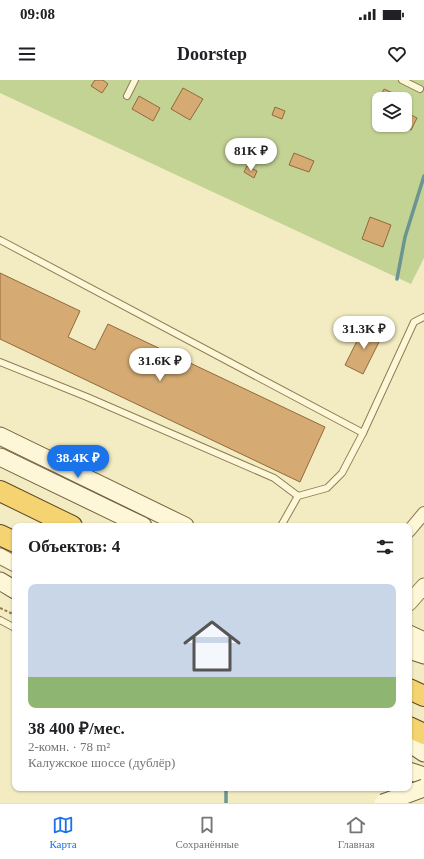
<!DOCTYPE html>
<html lang="ru">
<head>
<meta charset="utf-8">
<style>
	:root { --surface:#fff; --page:#f6f6f6; --text:#202124; --muted:#757577; --line:#e0e0e0; --accent:#1a73e8 }
	body { margin:0; font-family:Georgia,serif; background:var(--page); color:var(--text); height:100vh; display:flex; flex-direction:column; font-size:15px; white-space:nowrap }
	* { box-sizing:border-box; margin:0 }
	p { font-size:13px; color:var(--muted) }
	.icon { flex:none; width:22px; height:22px; fill:none; stroke:currentColor; stroke-width:2; stroke-linecap:round; stroke-linejoin:round }
	.map { position:relative; flex:1; overflow:hidden }
	.panel { position:absolute; left:12px; top:443px; width:400px; height:268px; display:flex; flex-direction:column; background:var(--surface); border-radius:8px; box-shadow:0 1px 3px #0004 }
	.panel>* { flex:none }
	.tools { position:absolute; left:372px; top:12px; display:grid; gap:8px }
	.tools a { display:grid; place-items:center; width:40px; height:40px; border-radius:8px; background:var(--surface); box-shadow:0 1px 3px #0004; font-size:20px }
	.price { position:absolute; translate:-50% -34px; padding:0 9px; border-radius:14px; background:#fff; color:#222; font-size:13px; line-height:26px; filter:drop-shadow(0 1px 2px #0008) }
	.price::after { content:''; position:absolute; left:50%; top:24px; width:12px; height:9px; margin-left:-6px; background:inherit; clip-path:polygon(0 0,100% 0,50% 100%) }
	.price.current { background:var(--accent); color:#fff }
	ul { padding:0; list-style:none }
	li { display:grid; align-content:center; gap:8px; height:212px; padding:0 16px }
	li+li { border-top:1px solid var(--line) }
	li span { display:grid; place-items:center; height:124px; border-radius:8px; color:#555 }
	li>.icon { margin-inline-start:auto }
	span .icon { width:72px; height:72px; fill:#fffc; stroke-width:1 }
	li b { font-size:17px }
	h2 { display:flex; justify-content:space-between; align-items:center; height:48px; padding:0 16px; font-size:17px }
	.status { display:flex; justify-content:space-between; align-items:center; height:28px; padding:0 20px; background:var(--surface); direction:ltr }
	.status svg { height:11px; fill:currentColor }
	header { display:flex; justify-content:space-between; align-items:center; height:52px; padding:0 16px; background:var(--surface); font-size:18px; font-weight:800 }
	.dock { display:flex; justify-content:space-around; align-items:center; height:56px; border-top:1px solid var(--line); background:var(--surface); font-size:11px; color:var(--muted) }
	.dock a { display:grid; justify-items:center; gap:2px }
	.dock .current { color:var(--accent) }
	.map>svg:first-child { display:block }
</style>
</head>
<body>
<div class="status"><b>09:08</b><svg viewBox="0 0 49 12"><path d="M0 12V9h3v3zM5 12V6h3v6zM10 12V3h3v9zM15 12V0h3v12zM26 1h20v11H26zM47 4h2v5h-2z"/></svg></div>
<header><svg class="icon" aria-label="menu" viewBox="0 0 24 24"><path d="M4 6h16M4 12h16M4 18h16"/></svg>Doorstep<svg class="icon" aria-label="heart" viewBox="0 0 24 24"><path d="M12 20l-8-8c-3-5 5-10 8-4 3-6 11-1 8 4z"/></svg></header>
<div class="map">
<svg width="424" height="723" viewBox="0 0 424 723">
	<rect width="100%" height="100%" fill="#f3ecc2"/>
	<!-- green -->
	<path fill="#c3d394" fill-rule="evenodd" d="M 0,0 L 424,0 L 424,178 L 411,204 L 0,13 ZM 379,19 L 405,19 L 405,45 L 379,45 Z"/>
	<g fill="none" stroke-linecap="round" stroke-linejoin="round">
		<!-- stream -->
		<g stroke="#6a9591" stroke-width="3.5">
			<path d="M 397,199 L 405,157 L 424,96"/>
			<path d="M 226,708 L 226,723"/>
		</g>
	</g>
	<!-- building -->
	<g fill="#d6ab73" stroke="#926939">
		<path d="M 95,0 L 103,0 L 108,4 L 102,13 L 91,6 Z"/>
		<path d="M 183,8 L 203,19 L 190,40 L 171,29 Z"/>
		<path d="M 384,9 L 395,14 L 392,19 L 379,19 L 379,22 L 378,21 Z"/>
		<path d="M 139,16 L 160,28 L 153,41 L 132,29 Z"/>
		<path d="M 275,27 L 285,31 L 282,39 L 272,35 Z"/>
		<path d="M 405,32 L 417,38 L 411,50 L 401,45 L 405,45 Z"/>
		<path d="M 294,73 L 314,81 L 309,92 L 289,85 Z"/>
		<path d="M 247,86 L 257,91 L 254,98 L 244,92 Z"/>
		<path d="M 370,137 L 391,145 L 383,167 L 362,159 Z"/>
		<path d="M 0,193 L 80,231 L 68,257 L 95,270 L 108,244 L 325,347 L 300,402 L 0,259 Z"/>
		<path d="M 365,245 L 383,254 L 363,294 L 345,285 Z"/>
	</g>
	<g fill="none" stroke-linecap="round" stroke-linejoin="round">
		<defs>
			<g id="service">
				<path d="M 402,0 L 420,9"/>
				<path d="M 127,16 L 135,0"/>
				<path d="M 0,160 L 363,353"/>
				<path d="M 0,282 L 87,317 L 274,398 L 298,416"/>
				<path d="M 281,446 L 298,416 L 327,408 L 342,393 L 363,353 L 414,242 L 424,237"/>
				<path d="M 0,540 L 15,548"/>
			</g>
			<path id="minor" d="M 409,451 L 424,433"/>
			<g id="tertiary">
				<path d="M 0,476 L 15,484"/>
				<path d="M 409,523 L 424,506"/>
			</g>
			<g id="secondary">
				<path d="M 0,356 L 185,446"/>
				<path d="M 0,377 L 143,446"/>
				<path d="M 0,501 L 15,510"/>
				<path d="M 409,554 L 424,561"/>
				<path d="M 409,570 L 424,575"/>
				<path d="M 409,663 L 424,673"/>
				<path d="M 409,691 L 424,696"/>
			</g>
			<g id="trunk">
				<path d="M 0,411 L 72,446"/>
				<path d="M 0,455 L 15,462"/>
				<path d="M 409,609 L 424,616"/>
				<path d="M 409,647 L 424,654"/>
			</g>
		</defs>
		<!-- service casing -->
		<use href="#service" stroke="#907d56" stroke-width="8"/>
		<!-- minor casing -->
		<use href="#minor" stroke="#907d56" stroke-width="14"/>
		<!-- tertiary casing -->
		<use href="#tertiary" stroke="#907d56" stroke-width="17"/>
		<!-- secondary casing -->
		<use href="#secondary" stroke="#725e3a" stroke-width="19"/>
		<!-- trunk casing -->
		<use href="#trunk" stroke="#5d4a2b" stroke-width="22"/>
		<!-- path -->
		<path stroke="#907d56" stroke-width="2" stroke-dasharray="3 2" stroke-linecap="butt" d="M 0,528 L 15,535"/>
		<!-- service -->
		<use href="#service" stroke="#fdf7d7" stroke-width="6"/>
		<!-- minor -->
		<use href="#minor" stroke="#fdf7d7" stroke-width="12"/>
		<!-- tertiary -->
		<use href="#tertiary" stroke="#fdf7d7" stroke-width="15"/>
		<!-- secondary -->
		<use href="#secondary" stroke="#fdf7d7" stroke-width="17"/>
		<!-- trunk -->
		<use href="#trunk" stroke="#f4d370" stroke-width="20"/>
		<defs>
			<path id="secondary-bridge" d="M 383,723 L 424,708"/>
		</defs>
		<!-- secondary-bridge casing -->
		<use href="#secondary-bridge" stroke="#725e3a" stroke-width="19" stroke-linecap="butt"/>
		<!-- secondary-bridge -->
		<use href="#secondary-bridge" stroke="#fdf7d7" stroke-width="17"/>
	</g>
</svg>
<div class="tools">
<a><svg class="icon" aria-label="layers" viewBox="0 0 24 24"><path d="M12 4l9 5-9 5-9-5zM3 14l9 5 9-5"/></svg></a>
</div>
<b class="price" style="left:251px;top:92px">81K ₽</b>
<b class="price" style="left:364px;top:270px">31.3K ₽</b>
<b class="price" style="left:160px;top:302px">31.6K ₽</b>
<b class="price current" style="left:78px;top:399px">38.4K ₽</b>
<section class="panel">
<h2>Объектов: 4<svg class="icon" aria-label="filters" viewBox="0 0 24 24"><path d="M4 7h16M4 17h16"/><circle cx="9" cy="7" r="2"/><circle cx="15" cy="17" r="2"/></svg></h2>
<ul>
<li><span style="background:linear-gradient(#c9d6e8 75%,#8fb573 0)"><svg class="icon" aria-label="home" viewBox="0 0 24 24"><path d="M3 11l9-7 9 7M6 9v11h12V9"/></svg></span><div><b>38 400 ₽/мес.</b><p>2-комн. · 78 m²</p><p>Калужское шоссе (дублёр)</p></div></li>
</ul>
</section>
</div>
<nav class="dock">
<a class="current"><svg class="icon" aria-label="map" viewBox="0 0 24 24"><path d="M3 6l6-2 6 2 6-2v14l-6 2-6-2-6 2zM9 4v14M15 6v14"/></svg>Карта</a>
<a><svg class="icon" aria-label="saved" viewBox="0 0 24 24"><path d="M7 4h10v16l-5-4-5 4z"/></svg>Сохранённые</a>
<a><svg class="icon" aria-label="home" viewBox="0 0 24 24"><path d="M3 11l9-7 9 7M6 9v11h12V9"/></svg>Главная</a>
</nav>
</body>
</html>
